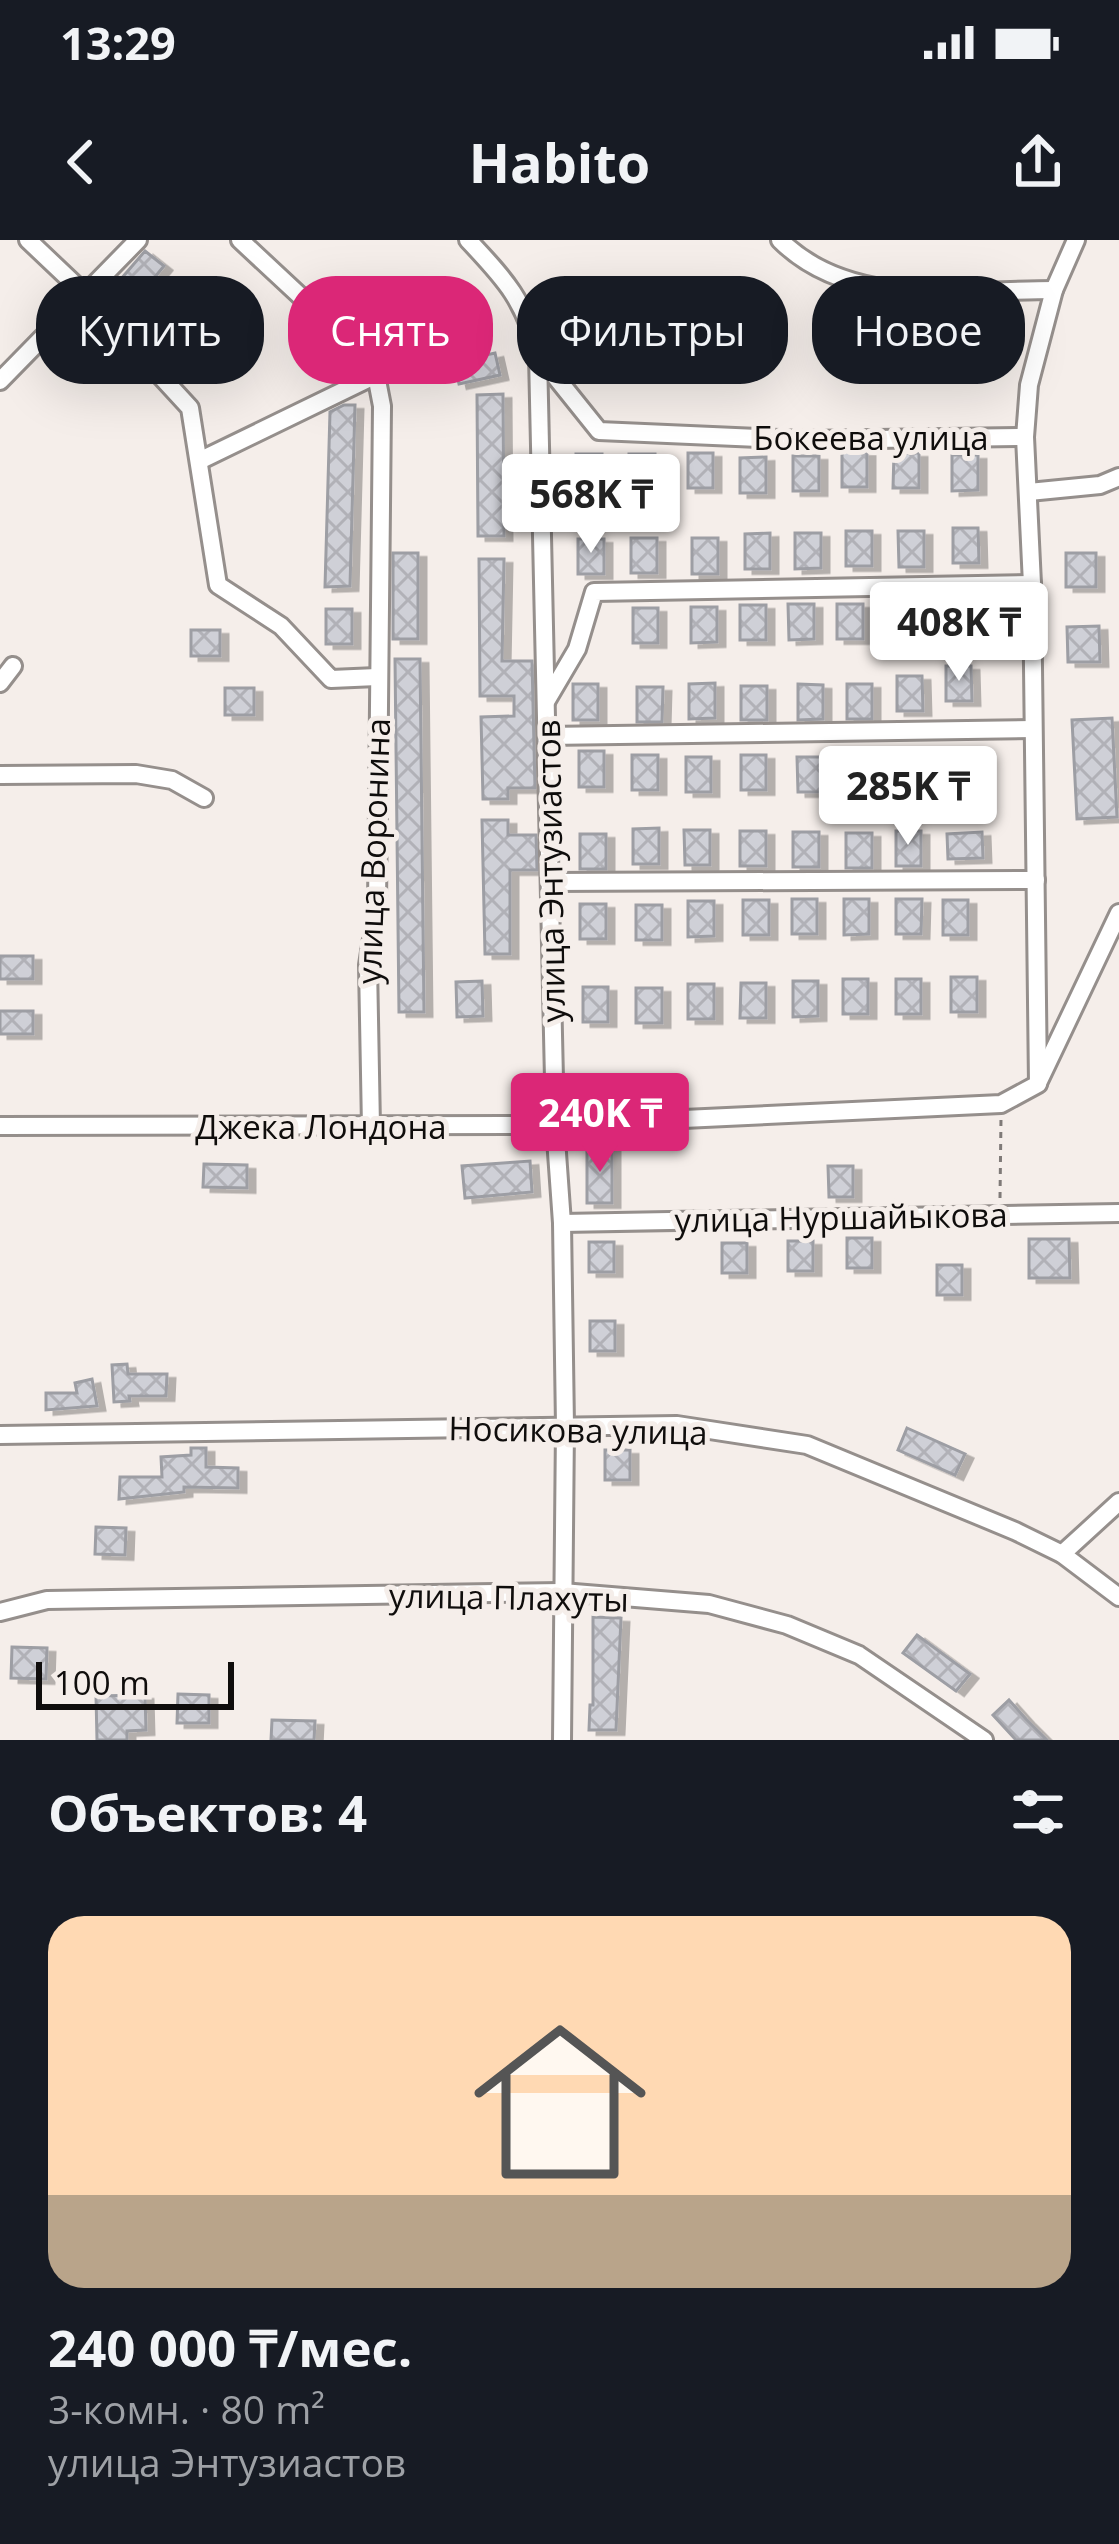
<!DOCTYPE html>
<html lang="ru">
<head>
<meta charset="utf-8">
<style>
	:root { --surface:#171b24; --page:#20242c; --text:#f1f3f6; --muted:#9ea1a6; --line:#363941; --accent:#db2777 }
	body { margin:0; font-family:"Open Sans",sans-serif; background:var(--page); color:var(--text); height:100vh; display:flex; flex-direction:column; font-size:45px; white-space:nowrap }
	* { box-sizing:border-box; margin:0 }
	p { font-size:39px; color:var(--muted) }
	.icon { flex:none; width:66px; height:66px; fill:none; stroke:currentColor; stroke-width:2; stroke-linecap:round; stroke-linejoin:round }
	.map { position:relative; height:1500px; overflow:hidden }
	.drawer { display:flex; flex-direction:column; background:var(--surface); flex:1 }
	.drawer>* { flex:none }
	.hud { position:absolute; left:36px; top:36px; width:1047px; height:108px; display:flex; gap:24px }
	.scale { position:absolute; left:36px; bottom:30px; width:198px; box-sizing:border-box; padding-left:12px; border:6px solid #0f0d0c; border-top:0; font-size:33px; line-height:42px; white-space:nowrap; color:#0f0d0c; -webkit-text-stroke:9px #f5eeea; paint-order:stroke }
	.price { position:absolute; translate:-50% -102px; padding:0 27px; border-radius:12px; background:#fff; color:#222; font-size:39px; line-height:78px; filter:drop-shadow(0 3px 6px #0008) }
	.price::after { content:''; position:absolute; left:50%; top:72px; width:36px; height:27px; margin-left:-18px; background:inherit; clip-path:polygon(0 0,100% 0,50% 100%) }
	.price.active { background:var(--accent); color:#fff }
	ul { padding:0; list-style:none }
	li { display:grid; align-content:center; gap:24px; height:636px; padding:0 48px }
	li+li { border-top:3px solid var(--line) }
	li span { display:grid; place-items:center; height:372px; border-radius:36px; color:#555 }
	li>.icon { margin-inline-start:auto }
	span .icon { width:216px; height:216px; fill:#fffc; stroke-width:1 }
	li b { font-size:51px }
	h2 { display:flex; justify-content:space-between; align-items:center; height:144px; padding:0 48px; font-size:51px }
	.chip { padding:0 42px; border-radius:48px; background:var(--surface); box-shadow:0 12px 48px #0002; font-size:42px; line-height:108px }
	.chip.active { background:var(--accent); color:#fff }
	.status { display:flex; justify-content:space-between; align-items:center; height:84px; padding:0 60px; background:var(--surface); direction:ltr }
	.status svg { height:33px; fill:currentColor }
	header { display:flex; justify-content:space-between; align-items:center; height:156px; padding:0 48px; background:var(--surface); font-size:54px; font-weight:700 }
	.map>svg:first-child { display:block }
</style>
</head>
<body>
<div class="status"><b>13:29</b><svg viewBox="0 0 49 12"><path d="M0 12V9h3v3zM5 12V6h3v6zM10 12V3h3v9zM15 12V0h3v12zM26 1h20v11H26zM47 4h2v5h-2z"/></svg></div>
<header><svg class="icon" aria-label="back" viewBox="0 0 24 24"><path d="M15 5l-7 7 7 7"/></svg>Habito<svg class="icon" aria-label="share" viewBox="0 0 24 24"><path d="M12 15V3M7 8l5-5 5 5M5 13v7h14v-7"/></svg></header>
<div class="map">
<svg width="1119" height="1500" viewBox="0 0 1119 1500">
	<defs>
		<pattern id="building-cross-hatch" width="8" height="8" patternUnits="userSpaceOnUse" patternTransform="scale(3)"><rect width="8" height="8" fill="#cfd0d7"/><path d="M0 0l8 8M0 8l8-8" fill="none" stroke="#b1b1b7"/></pattern>
		<filter id="shadow"><feDropShadow dx="8" dy="4.5" stdDeviation="0" flood-color="#0004"/></filter>
	</defs>
	<rect width="100%" height="100%" fill="#f5eeea"/>
	<!-- building -->
	<g fill="url(#building-cross-hatch)" stroke="#9d9ea4" stroke-width="3" filter="url(#shadow)">
		<path d="M 145,11 L 164,26 L 126,72 L 108,54 Z"/>
		<path d="M 749,64 L 776,65 L 775,92 L 747,90 Z"/>
		<path d="M 495,113 L 500,135 L 459,144 L 454,122 Z"/>
		<path d="M 503,154 L 504,296 L 478,296 L 477,155 Z"/>
		<path d="M 344,165 L 355,165 L 350,346 L 325,347 L 330,172 Z"/>
		<rect x="842" y="212" width="25" height="35"/>
		<rect x="688" y="213" width="25" height="35"/>
		<path d="M 894,213 L 919,213 L 919,248 L 893,248 Z"/>
		<rect x="576" y="214" width="26" height="35"/>
		<rect x="629" y="214" width="26" height="35"/>
		<path d="M 952,215 L 978,215 L 978,250 L 952,251 Z"/>
		<rect x="793" y="216" width="26" height="35"/>
		<path d="M 766,217 L 766,253 L 740,253 L 740,218 Z"/>
		<path d="M 953,288 L 978,288 L 979,323 L 953,323 Z"/>
		<rect x="846" y="291" width="26" height="35"/>
		<path d="M 898,291 L 924,291 L 924,327 L 899,327 Z"/>
		<path d="M 770,293 L 770,329 L 745,329 L 745,294 Z"/>
		<path d="M 795,293 L 821,293 L 821,328 L 795,329 Z"/>
		<rect x="631" y="298" width="26" height="35"/>
		<rect x="692" y="298" width="26" height="36"/>
		<rect x="578" y="299" width="26" height="35"/>
		<rect x="393" y="313" width="25" height="86"/>
		<rect x="1066" y="313" width="30" height="34"/>
		<path d="M 479,319 L 504,319 L 502,421 L 532,421 L 535,548 L 508,548 L 508,559 L 483,559 L 481,477 L 514,476 L 514,456 L 480,456 Z"/>
		<path d="M 788,364 L 814,364 L 814,399 L 789,400 Z"/>
		<rect x="837" y="364" width="26" height="35"/>
		<rect x="891" y="364" width="26" height="35"/>
		<rect x="740" y="365" width="26" height="35"/>
		<path d="M 945,365 L 970,365 L 971,401 L 945,401 Z"/>
		<path d="M 691,367 L 717,367 L 717,402 L 691,403 Z"/>
		<rect x="633" y="368" width="25" height="35"/>
		<rect x="326" y="369" width="26" height="35"/>
		<path d="M 1099,386 L 1100,422 L 1068,422 L 1067,387 Z"/>
		<rect x="191" y="390" width="29" height="26"/>
		<path d="M 395,419 L 420,419 L 424,772 L 399,772 Z"/>
		<path d="M 946,426 L 971,426 L 972,461 L 946,461 Z"/>
		<path d="M 897,436 L 922,436 L 923,471 L 897,471 Z"/>
		<path d="M 715,443 L 715,478 L 689,479 L 689,444 Z"/>
		<rect x="573" y="444" width="25" height="36"/>
		<path d="M 798,444 L 823,445 L 823,479 L 798,480 Z"/>
		<rect x="847" y="444" width="25" height="35"/>
		<rect x="741" y="446" width="26" height="34"/>
		<path d="M 637,447 L 663,447 L 662,482 L 637,482 Z"/>
		<rect x="225" y="448" width="29" height="27"/>
		<path d="M 1112,478 L 1117,577 L 1077,579 L 1072,480 Z"/>
		<rect x="579" y="511" width="25" height="36"/>
		<rect x="948" y="513" width="25" height="35"/>
		<rect x="895" y="514" width="25" height="35"/>
		<rect x="632" y="515" width="26" height="35"/>
		<rect x="741" y="515" width="25" height="35"/>
		<rect x="845" y="516" width="26" height="35"/>
		<rect x="686" y="517" width="25" height="35"/>
		<path d="M 797,517 L 823,517 L 823,552 L 798,552 Z"/>
		<path d="M 482,580 L 508,580 L 508,595 L 536,595 L 537,630 L 510,630 L 510,714 L 485,714 Z"/>
		<path d="M 659,588 L 659,624 L 633,624 L 633,589 Z"/>
		<path d="M 684,590 L 710,590 L 710,625 L 685,625 Z"/>
		<rect x="740" y="591" width="26" height="35"/>
		<rect x="896" y="591" width="25" height="35"/>
		<rect x="793" y="592" width="26" height="35"/>
		<path d="M 982,592 L 983,618 L 948,619 L 947,594 Z"/>
		<rect x="846" y="593" width="26" height="35"/>
		<rect x="580" y="594" width="26" height="35"/>
		<rect x="792" y="659" width="25" height="35"/>
		<path d="M 844,659 L 869,659 L 869,694 L 844,695 Z"/>
		<path d="M 896,659 L 922,659 L 921,694 L 896,694 Z"/>
		<rect x="743" y="660" width="26" height="35"/>
		<rect x="943" y="660" width="25" height="35"/>
		<path d="M 688,661 L 714,661 L 714,696 L 688,697 Z"/>
		<rect x="580" y="664" width="26" height="35"/>
		<rect x="636" y="665" width="26" height="35"/>
		<rect x="0" y="716" width="33" height="23"/>
		<rect x="951" y="737" width="26" height="35"/>
		<rect x="843" y="739" width="25" height="35"/>
		<rect x="896" y="739" width="25" height="35"/>
		<path d="M 482,741 L 483,776 L 457,777 L 456,742 Z"/>
		<path d="M 793,741 L 818,741 L 818,776 L 793,777 Z"/>
		<path d="M 741,743 L 766,743 L 766,778 L 740,778 Z"/>
		<rect x="688" y="744" width="26" height="35"/>
		<rect x="583" y="747" width="25" height="35"/>
		<rect x="636" y="748" width="26" height="35"/>
		<rect x="0" y="771" width="33" height="23"/>
		<rect x="587" y="906" width="25" height="57"/>
		<path d="M 530,921 L 532,952 L 465,958 L 462,926 Z"/>
		<path d="M 204,924 L 247,925 L 247,948 L 203,947 Z"/>
		<path d="M 828,926 L 853,926 L 853,957 L 829,957 Z"/>
		<rect x="847" y="998" width="25" height="30"/>
		<path d="M 1029,999 L 1069,999 L 1070,1038 L 1029,1038 Z"/>
		<rect x="788" y="1001" width="25" height="30"/>
		<rect x="589" y="1002" width="25" height="30"/>
		<rect x="722" y="1003" width="25" height="30"/>
		<rect x="937" y="1025" width="25" height="30"/>
		<rect x="590" y="1081" width="25" height="30"/>
		<path d="M 127,1124 L 128,1134 L 167,1134 L 166,1156 L 129,1156 L 130,1161 L 114,1162 L 112,1125 Z"/>
		<path d="M 92,1139 L 97,1166 L 46,1170 L 46,1153 L 77,1153 L 75,1143 Z"/>
		<path d="M 907,1188 L 965,1214 L 955,1235 L 898,1210 Z"/>
		<path d="M 191,1208 L 206,1208 L 206,1227 L 238,1228 L 238,1248 L 184,1247 L 184,1252 L 119,1259 L 120,1237 L 162,1237 L 161,1217 L 191,1215 Z"/>
		<rect x="605" y="1210" width="25" height="30"/>
		<path d="M 96,1287 L 126,1288 L 125,1315 L 95,1314 Z"/>
		<path d="M 593,1377 L 621,1378 L 616,1490 L 589,1490 L 590,1465 L 593,1465 Z"/>
		<path d="M 917,1395 L 970,1434 L 956,1451 L 903,1413 Z"/>
		<path d="M 12,1407 L 47,1408 L 46,1439 L 11,1438 Z"/>
		<path d="M 178,1454 L 209,1455 L 209,1483 L 177,1483 Z"/>
		<path d="M 145,1455 L 146,1490 L 127,1491 L 127,1500 L 97,1500 L 96,1456 Z"/>
		<path d="M 1009,1460 L 1026,1479 L 1047,1500 L 1016,1500 L 993,1475 Z"/>
		<path d="M 272,1480 L 315,1481 L 314,1500 L 271,1500 Z"/>
	</g>
	<g fill="none" stroke-linecap="round" stroke-linejoin="round">
		<defs>
			<g id="street">
				<path d="M 28,0 L 86,55 L 190,168 L 218,345 L 281,386 L 331,439 L 377,437"/>
				<path d="M 240,0 L 356,108 L 376,135 L 382,166 L 377,666 L 368,725 L 371,887"/>
				<path d="M 468,0 C 506,40 525,61 538,115 L 555,885 L 562,983 L 565,1186 L 562,1500"/>
				<path d="M 780,0 C 850,70 962,50 1054,50"/>
				<path d="M 538,115 L 599,191 L 803,200 L 1025,197"/>
				<path d="M 0,141 L 138,0"/>
				<path d="M 201,220 L 376,135"/>
				<path d="M 1029,252 L 1100,245 L 1119,237"/>
				<path d="M 0,443 L 13,426"/>
				<path d="M 547,460 L 577,409 L 594,352 L 1032,344"/>
				<path d="M 547,496 L 1033,489"/>
				<path d="M 0,535 L 136,534 L 172,540 L 204,558"/>
				<path d="M 551,642 L 1036,640"/>
				<path d="M 1038,843 L 1119,673"/>
				<path d="M 0,886 L 555,885 L 1001,864 L 1038,844 L 1032,344 L 1025,197 L 1029,145 L 1054,50 L 1076,0"/>
				<path d="M 562,983 L 1119,973"/>
				<path d="M 0,1195 L 677,1185 L 807,1205 L 1015,1291 L 1062,1314 L 1119,1357"/>
				<path d="M 1062,1314 L 1119,1262"/>
				<path d="M 0,1372 L 47,1360 L 562,1352 L 709,1364 L 787,1385 L 859,1415 L 984,1500"/>
			</g>
		</defs>
		<!-- street casing -->
		<use href="#street" stroke="#958f8c" stroke-width="22"/>
		<!-- path -->
		<path stroke="#7f7a78" stroke-width="3" stroke-dasharray="6 6" stroke-linecap="butt" d="M 1000,958 L 1001,878"/>
		<!-- street -->
		<use href="#street" stroke="#fff" stroke-width="16"/>
	</g>
	<g text-anchor="middle" dominant-baseline="central" stroke-width="10" stroke-linejoin="round" paint-order="stroke">
		<!-- street labels -->
		<g font-size="33" fill="#0f0d0c" stroke="#f5eeea">
			<text x="871" y="197">Бокеева улица</text>
			<text transform="translate(373 611) rotate(-88)">улица Воронина</text>
			<text transform="translate(550 631) rotate(-91)">улица Энтузиастов</text>
			<text x="321" y="886">Джека Лондона</text>
			<text transform="translate(841 977) rotate(-1)">улица Нуршайыкова</text>
			<text transform="translate(578 1190) rotate(1)">Носикова улица</text>
			<text transform="translate(509 1357) rotate(1)">улица Плахуты</text>
		</g>
	</g>
</svg>
<div class="scale">100 m</div>
<b class="price" style="left:591px;top:316px">568K ₸</b>
<b class="price" style="left:959px;top:444px">408K ₸</b>
<b class="price" style="left:908px;top:608px">285K ₸</b>
<b class="price active" style="left:600px;top:935px">240K ₸</b>
<div class="hud">
<a class="chip">Купить</a>
<a class="chip active">Снять</a>
<a class="chip">Фильтры</a>
<a class="chip">Новое</a>
</div>
</div>
<section class="drawer">
<h2>Объектов: 4<svg class="icon" aria-label="filters" viewBox="0 0 24 24"><path d="M4 7h16M4 17h16"/><circle cx="9" cy="7" r="2"/><circle cx="15" cy="17" r="2"/></svg></h2>
<ul>
<li><span style="background:linear-gradient(#ffd9b3 75%,#b9a48a 0)"><svg class="icon" aria-label="home" viewBox="0 0 24 24"><path d="M3 11l9-7 9 7M6 9v11h12V9"/></svg></span><div><b>240 000 ₸/мес.</b><p>3-комн. · 80 m²</p><p>улица Энтузиастов</p></div></li>
</ul>
</section>
</body>
</html>
